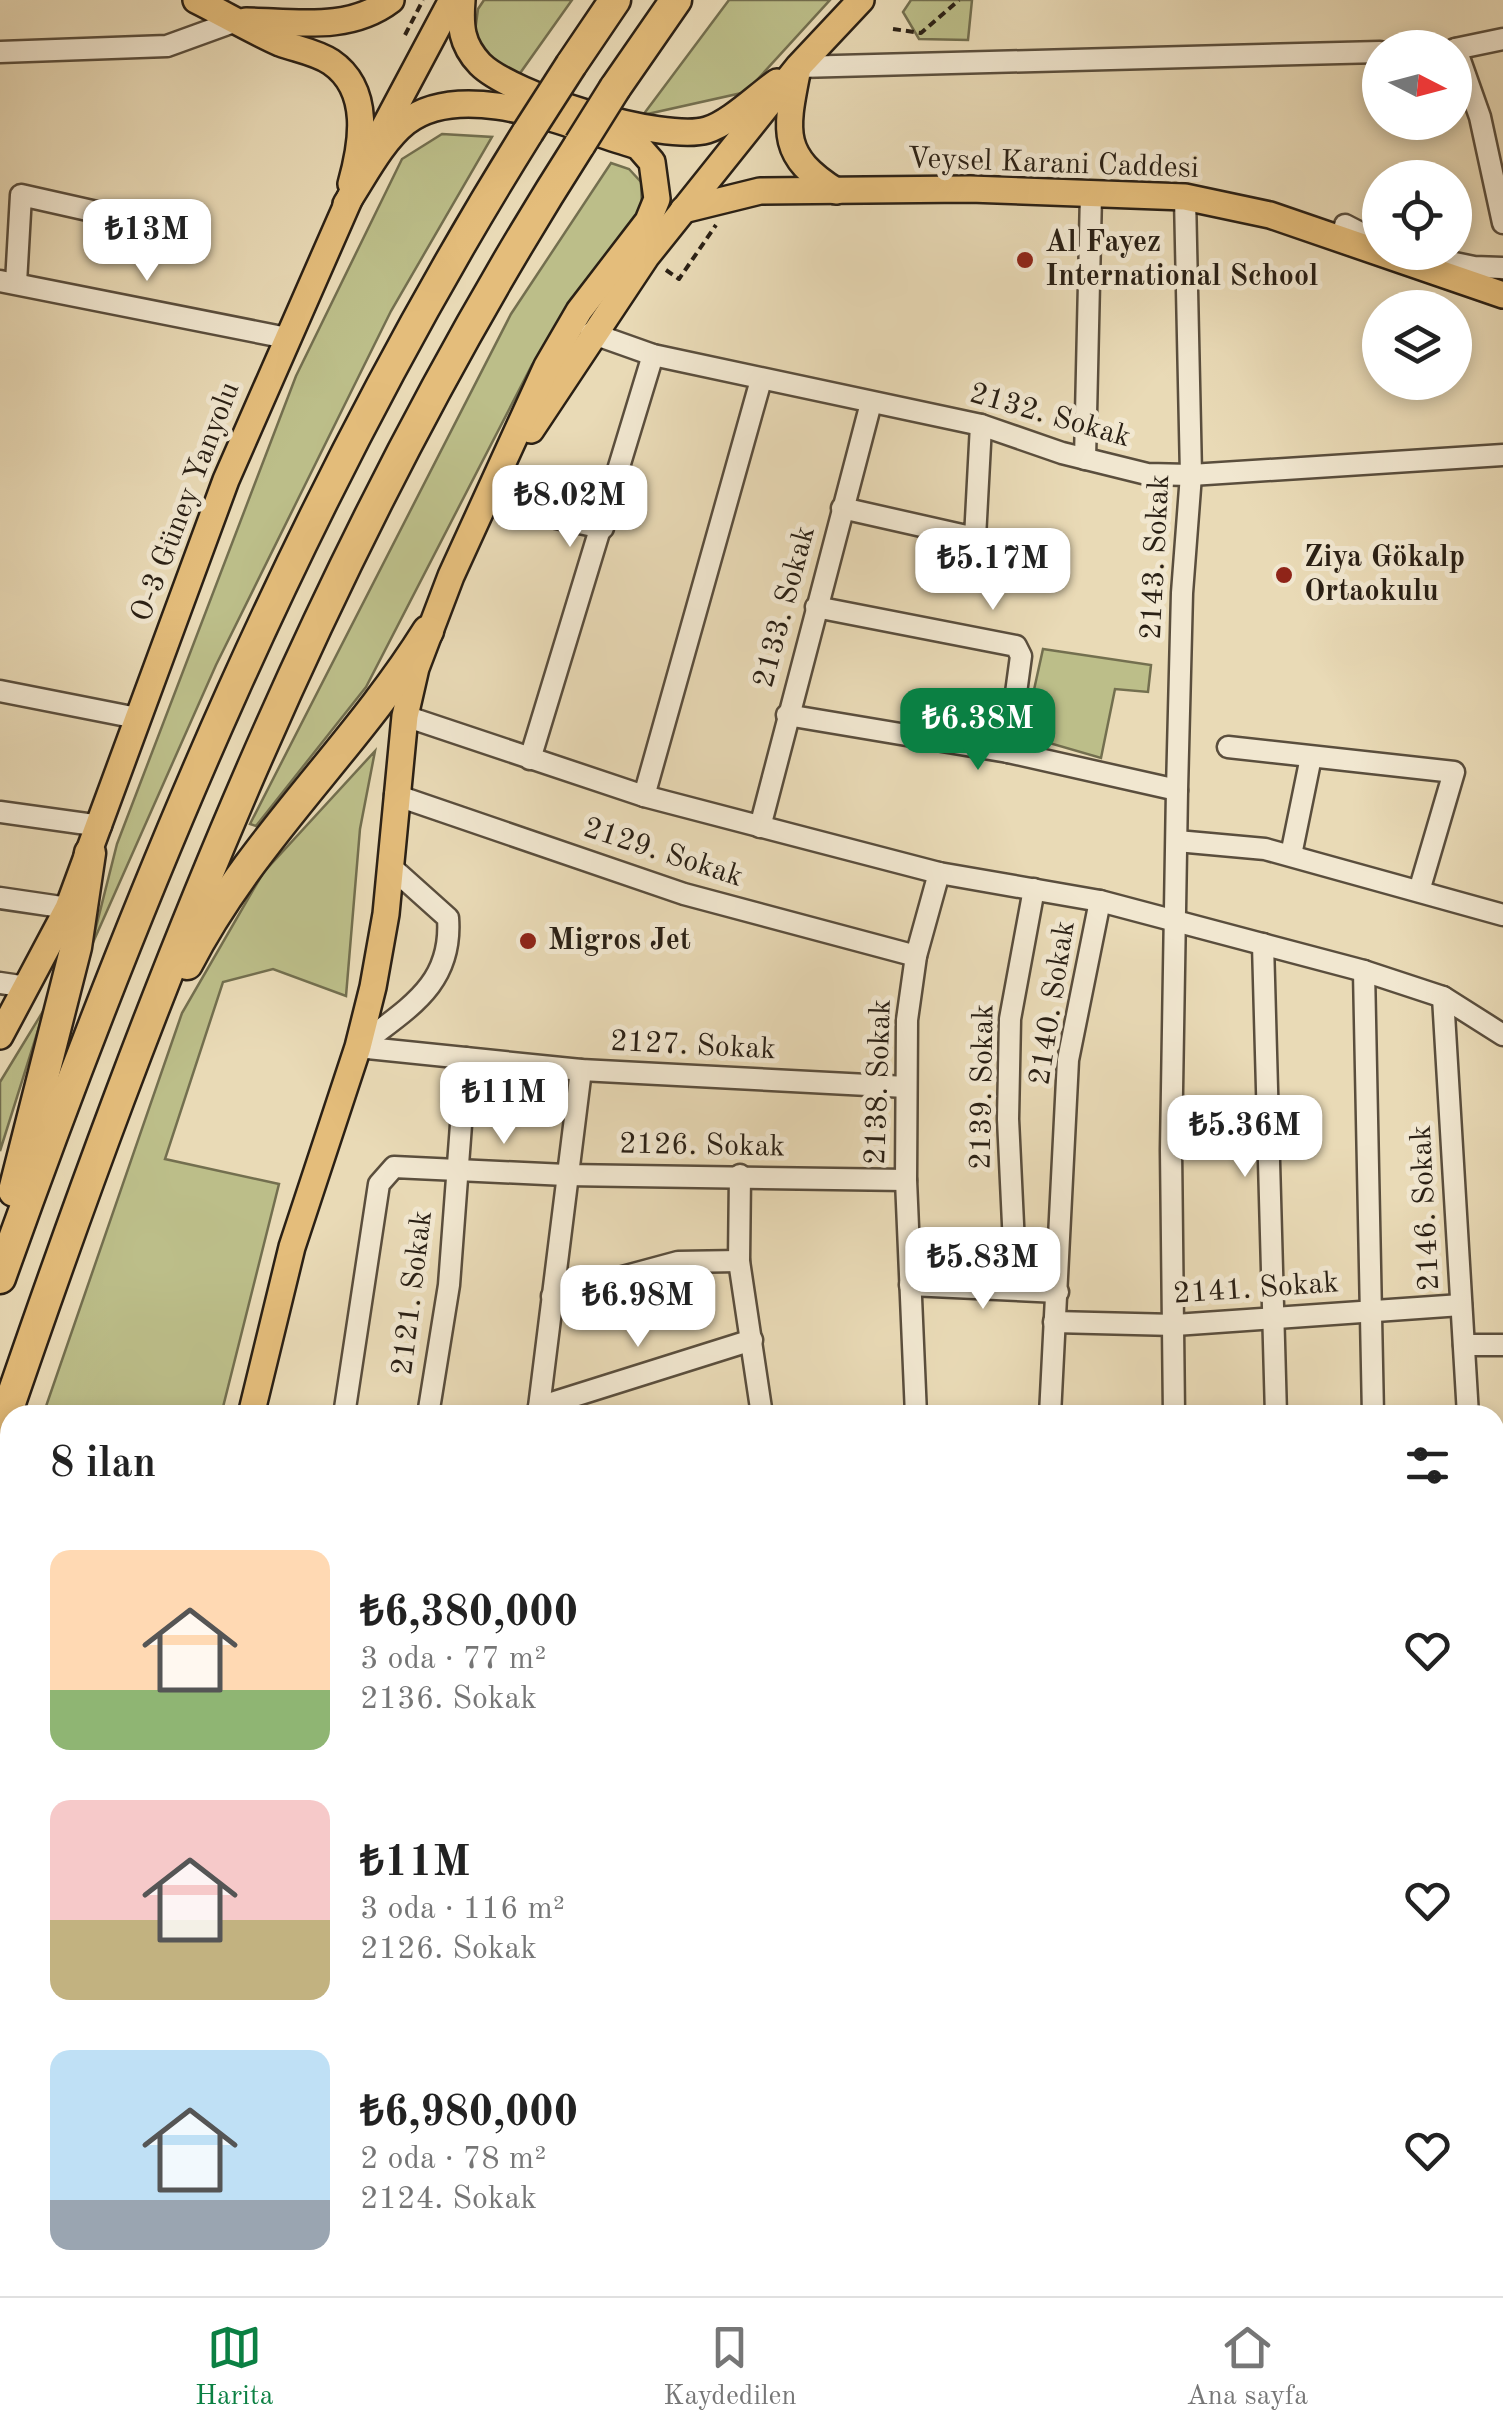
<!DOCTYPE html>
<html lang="tr">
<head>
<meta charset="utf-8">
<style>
	:root { --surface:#fff; --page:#f2f2f2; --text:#222; --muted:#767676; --line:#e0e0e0; --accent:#0b8043 }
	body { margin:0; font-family:"Old Standard TT",serif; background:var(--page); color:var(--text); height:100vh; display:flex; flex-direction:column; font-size:38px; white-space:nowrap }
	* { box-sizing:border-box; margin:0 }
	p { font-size:32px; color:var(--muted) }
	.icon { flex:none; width:55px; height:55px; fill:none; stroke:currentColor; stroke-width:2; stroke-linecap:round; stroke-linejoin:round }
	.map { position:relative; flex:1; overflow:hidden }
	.side { position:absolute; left:0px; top:1405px; width:1505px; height:892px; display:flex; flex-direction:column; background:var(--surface); border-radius:30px 30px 0 0; box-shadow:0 5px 15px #0003 }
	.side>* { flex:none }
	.needle { width:65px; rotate:96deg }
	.tools { position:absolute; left:1362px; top:30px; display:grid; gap:20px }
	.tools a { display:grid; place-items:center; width:110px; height:110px; border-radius:50%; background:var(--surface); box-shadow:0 5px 15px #0003; font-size:50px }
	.price { position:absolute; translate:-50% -85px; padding:0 22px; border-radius:20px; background:#fff; color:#222; font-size:32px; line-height:65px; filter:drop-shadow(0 2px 5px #0008) }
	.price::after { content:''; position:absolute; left:50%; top:60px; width:30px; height:22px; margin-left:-15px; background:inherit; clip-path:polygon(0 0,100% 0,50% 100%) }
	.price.on { background:var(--accent); color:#fff }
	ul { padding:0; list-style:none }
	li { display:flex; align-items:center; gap:30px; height:250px; padding:0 50px }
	li span { display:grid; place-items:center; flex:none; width:280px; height:200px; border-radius:20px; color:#555 }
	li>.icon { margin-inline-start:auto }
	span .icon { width:120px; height:120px; fill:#fffc; stroke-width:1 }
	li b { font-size:42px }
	h2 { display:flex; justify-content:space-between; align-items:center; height:120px; padding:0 50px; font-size:42px }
	.tab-bar { display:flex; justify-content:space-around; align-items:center; height:140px; border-top:2px solid var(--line); background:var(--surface); font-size:28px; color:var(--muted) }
	.tab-bar a { display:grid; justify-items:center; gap:5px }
	.tab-bar .on { color:var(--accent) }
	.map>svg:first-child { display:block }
</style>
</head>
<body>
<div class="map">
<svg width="1503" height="2296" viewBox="0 0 1503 2296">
	<rect width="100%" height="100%" fill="#e9dab6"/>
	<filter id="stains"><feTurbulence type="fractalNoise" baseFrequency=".002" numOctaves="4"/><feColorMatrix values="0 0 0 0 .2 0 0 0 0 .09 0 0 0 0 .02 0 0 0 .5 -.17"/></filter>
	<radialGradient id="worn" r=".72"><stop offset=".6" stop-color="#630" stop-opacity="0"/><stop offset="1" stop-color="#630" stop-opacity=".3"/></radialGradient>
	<!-- green -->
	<g fill="#bcbe89" stroke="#736f4f" stroke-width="2.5">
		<path d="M 484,0 L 572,0 L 518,76 L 494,63 L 474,39 L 478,9 Z"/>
		<path d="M 729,0 L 830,0 L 746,92 L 643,115 Z"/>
		<path d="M 911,0 L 972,0 L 968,40 L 919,39 L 903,12 Z"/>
		<path d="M 442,134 L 492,137 L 391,311 L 216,665 L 91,947 L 117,844 L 296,376 L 402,159 Z"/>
		<path d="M 611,163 L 629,169 L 641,182 L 642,209 L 532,365 L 366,687 L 256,826 L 250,824 L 511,314 Z"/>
		<path d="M 1043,649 L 1151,665 L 1148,692 L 1115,689 L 1101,758 L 1032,738 L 1026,726 Z"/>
		<path d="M 375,751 L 360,829 L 346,996 L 273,969 L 223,982 L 165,1159 L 279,1184 L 221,1415 L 43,1415 L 182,1013 L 263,873 Z"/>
		<path d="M 45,1008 L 0,1151 L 0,1082 Z"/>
		<path d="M 0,1546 L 10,1549 L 10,2017 L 0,2044 Z"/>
	</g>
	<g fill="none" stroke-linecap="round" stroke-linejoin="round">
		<defs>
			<g id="minor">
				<path d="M 1455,49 L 1503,39"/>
				<path d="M 1456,49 L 1480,117 L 1503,223"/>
				<path d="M 0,52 L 167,46 L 236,21"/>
				<path d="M 798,67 L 1380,52"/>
				<path d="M 1345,225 L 1378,242"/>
				<path d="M 1416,255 L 1474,267 L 1503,268"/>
				<path d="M 0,281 L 287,338"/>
				<path d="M 16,283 L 21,195 L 110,215"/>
				<path d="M 591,333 L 653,355 L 981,425 L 1062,453 L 1147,474 L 1191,475 L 1503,455"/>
				<path d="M 1085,459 L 1091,194"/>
				<path d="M 486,503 L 603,528"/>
				<path d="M 842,508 L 975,538 L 981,425"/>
				<path d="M 816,607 L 1016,646 L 1021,656 L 1008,752"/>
				<path d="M 0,691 L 137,718"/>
				<path d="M 787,715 L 1008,752 L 1177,790"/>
				<path d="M 405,716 L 644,796 L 939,873 L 1100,901 L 1364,971 L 1443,997 L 1503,1035"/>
				<path d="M 1228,747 L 1454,772 L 1419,891"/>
				<path d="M 530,759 L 653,355"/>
				<path d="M 395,795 L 684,894 L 916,956"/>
				<path d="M 644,796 L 761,380"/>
				<path d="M 0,812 L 101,826"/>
				<path d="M 760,827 L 871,403"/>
				<path d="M 1177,841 L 1265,849 L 1503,915"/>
				<path d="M 1291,855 L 1311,757"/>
				<path d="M 0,898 L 68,908"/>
				<path d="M 1263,944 L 1276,1415"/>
				<path d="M 1364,971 L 1373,1415"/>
				<path d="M 0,983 L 27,987"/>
				<path d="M 1443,997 L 1468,1415"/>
				<path d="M 358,1047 L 581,1070 L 906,1087"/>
				<path d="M 358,1047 C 406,1009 453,986 448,918 L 390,866"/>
				<path d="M 740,1175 L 739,1261 L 762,1415"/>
				<path d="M 910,1285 L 1058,1292"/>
				<path d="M 1016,1287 L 1008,1119 L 1010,1019 L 1034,889"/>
				<path d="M 552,1296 L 678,1262 L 739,1261"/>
				<path d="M 1054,1322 L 1175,1325 L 1461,1305"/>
				<path d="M 1464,1345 L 1503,1345"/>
				<path d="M 539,1407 L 752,1340"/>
				<path d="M 344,1415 L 379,1184 L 394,1167 L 566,1175 L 906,1180"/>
				<path d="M 428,1415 L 449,1285 L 466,1058"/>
				<path d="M 538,1415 L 581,1070"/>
				<path d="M 916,1415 L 906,1180 L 907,1020 L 916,956 L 939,873"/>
				<path d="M 1050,1415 L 1068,1060 L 1100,901"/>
				<path d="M 1174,1415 L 1171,1150 L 1177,790 L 1182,593 L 1191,475 L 1185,197"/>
				<path d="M 1495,1807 L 1503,1806"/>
				<path d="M 1495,2212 L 1503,2211"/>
				<path d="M 177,2288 L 177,2296"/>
				<path d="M 279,2288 L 280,2296"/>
				<path d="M 743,2288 L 743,2296"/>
				<path d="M 395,2296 L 396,2288"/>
				<path d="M 519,2296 L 520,2288"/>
				<path d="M 634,2296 L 635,2292"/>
			</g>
			<g id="major">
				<path d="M 196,0 C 224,14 251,30 280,43 C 296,49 316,52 331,62 C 372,90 362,145 351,184"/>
				<path d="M 462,0 C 460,26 461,44 480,64 C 512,96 663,143 707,130 C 730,123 757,96 777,82"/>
				<path d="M 246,21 C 296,22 349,32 391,0"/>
				<path d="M 797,73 C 785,133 781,156 836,191"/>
				<path d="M 378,139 L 452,0"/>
				<path d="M 683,210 L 760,191 L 970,189 L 1185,197 L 1270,215 L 1503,295"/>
				<path d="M 531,430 L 646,257 L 798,67 L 861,0"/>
				<path d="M 0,1036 L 68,908 L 226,480 L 352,193"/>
				<path d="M 251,1415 L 292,1247 L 358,1047 L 373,987 L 386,914 L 405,716 L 416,668 L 451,576 L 547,366 L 579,311 L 648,221 L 657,199 L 652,162 L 638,146 C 575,128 465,77 406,122 C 381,142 364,177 346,204"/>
				<path d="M 0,1500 L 10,1503"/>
				<path d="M 0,1523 L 10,1527"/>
				<path d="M 1495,1632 L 1503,1632"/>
				<path d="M 0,2121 L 10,2097"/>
			</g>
			<g id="highway">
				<path d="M 571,65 L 615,0"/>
				<path d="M 615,88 L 676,0"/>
				<path d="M 187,964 C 251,840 355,748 428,631"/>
				<path d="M 14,1191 L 76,947 L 90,853"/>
				<path d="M 0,1278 C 142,880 303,492 528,132"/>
				<path d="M 0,1432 C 153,985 324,544 580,144"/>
			</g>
		</defs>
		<!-- minor casing -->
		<use href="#minor" stroke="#5a4e3d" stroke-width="25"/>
		<!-- major casing -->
		<use href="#major" stroke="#2a2015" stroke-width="30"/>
		<!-- highway casing -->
		<use href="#highway" stroke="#2a2015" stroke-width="35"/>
		<!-- path -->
		<g stroke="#2a2015" stroke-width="4" stroke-dasharray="8 5" stroke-linecap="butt">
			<path d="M 893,29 L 921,33 L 959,0"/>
			<path d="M 405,35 L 423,0"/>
			<path d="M 666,270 L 679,279 L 716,225"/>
		</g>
		<!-- minor -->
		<use href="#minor" stroke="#f1e7d0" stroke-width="20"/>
		<!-- major -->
		<use href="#major" stroke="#e4bd7b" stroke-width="25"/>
		<!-- highway -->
		<use href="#highway" stroke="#e4bd7b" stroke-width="30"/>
		<defs>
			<g id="highway-bridge">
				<path d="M 528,132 L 571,65"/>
				<path d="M 580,144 L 615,88"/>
			</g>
		</defs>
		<!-- highway-bridge casing -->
		<use href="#highway-bridge" stroke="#2a2015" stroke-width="35" stroke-linecap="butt"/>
		<!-- highway-bridge -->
		<use href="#highway-bridge" stroke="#e4bd7b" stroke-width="30"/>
	</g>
	<!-- markers -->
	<g fill="#8f2418" stroke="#f1e7d0" stroke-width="4">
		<circle cx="1025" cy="260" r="10"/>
		<circle cx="1284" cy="575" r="10"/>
		<circle cx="528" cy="941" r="10"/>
	</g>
	<g text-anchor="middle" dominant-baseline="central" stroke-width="10" stroke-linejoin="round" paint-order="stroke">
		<!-- street labels -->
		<g font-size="30" fill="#2a2015" stroke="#f1e7d0">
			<text transform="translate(1053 164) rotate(2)">Veysel Karani Caddesi</text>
			<text transform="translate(1050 416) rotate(16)">2132. Sokak</text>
			<text transform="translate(186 502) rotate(-69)">O-3 Güney Yanyolu</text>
			<text transform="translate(1156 557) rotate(-87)">2143. Sokak</text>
			<text transform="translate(785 607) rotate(-75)">2133. Sokak</text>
			<text transform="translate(663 853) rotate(18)">2129. Sokak</text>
			<text transform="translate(1053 1003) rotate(-81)">2140. Sokak</text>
			<text transform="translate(693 1046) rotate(3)">2127. Sokak</text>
			<text transform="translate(879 1082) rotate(-88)">2138. Sokak</text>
			<text transform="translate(983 1087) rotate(-89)">2139. Sokak</text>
			<text transform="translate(702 1146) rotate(1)">2126. Sokak</text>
			<text transform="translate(1426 1208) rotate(-93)">2146. Sokak</text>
			<text transform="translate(1256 1289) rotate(-4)">2141. Sokak</text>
			<text transform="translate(413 1293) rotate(-83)">2121. Sokak</text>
		</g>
		<!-- poi labels -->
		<g font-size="30" font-weight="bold" fill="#2a2015" stroke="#f1e7d0" text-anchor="start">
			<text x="1045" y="243">Al Fayez<tspan x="1045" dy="34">International School</tspan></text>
			<text x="1304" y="558">Ziya Gökalp<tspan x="1304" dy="34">Ortaokulu</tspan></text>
			<text x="548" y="941">Migros Jet</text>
		</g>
	</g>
	<rect width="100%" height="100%" filter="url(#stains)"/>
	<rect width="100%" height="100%" fill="url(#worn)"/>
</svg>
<div class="tools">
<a><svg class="needle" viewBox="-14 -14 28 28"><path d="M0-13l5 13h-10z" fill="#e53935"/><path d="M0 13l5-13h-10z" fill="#767676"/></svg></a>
<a><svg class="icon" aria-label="locate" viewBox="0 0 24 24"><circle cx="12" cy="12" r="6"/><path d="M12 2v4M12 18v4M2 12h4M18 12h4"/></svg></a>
<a><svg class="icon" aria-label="layers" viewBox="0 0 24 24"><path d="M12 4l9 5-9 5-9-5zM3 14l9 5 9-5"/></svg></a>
</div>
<b class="price" style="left:147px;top:284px">₺13M</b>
<b class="price" style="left:570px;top:550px">₺8.02M</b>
<b class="price" style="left:993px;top:613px">₺5.17M</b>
<b class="price on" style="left:978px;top:773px">₺6.38M</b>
<b class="price" style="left:504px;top:1147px">₺11M</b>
<b class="price" style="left:1245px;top:1180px">₺5.36M</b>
<b class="price" style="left:983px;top:1312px">₺5.83M</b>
<b class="price" style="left:638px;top:1350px">₺6.98M</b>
<section class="side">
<h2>8 ilan<svg class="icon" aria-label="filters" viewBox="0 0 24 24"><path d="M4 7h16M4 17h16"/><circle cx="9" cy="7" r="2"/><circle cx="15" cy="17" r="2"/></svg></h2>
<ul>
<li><span style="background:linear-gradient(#ffd9b3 70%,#8fb573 0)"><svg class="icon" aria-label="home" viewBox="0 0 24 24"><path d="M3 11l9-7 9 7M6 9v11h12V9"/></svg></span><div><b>₺6,380,000</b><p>3 oda · 77 m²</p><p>2136. Sokak</p></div><svg class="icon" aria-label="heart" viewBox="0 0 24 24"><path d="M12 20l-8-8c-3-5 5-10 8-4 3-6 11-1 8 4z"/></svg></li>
<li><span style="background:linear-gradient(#f6c9c9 60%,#c2b280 0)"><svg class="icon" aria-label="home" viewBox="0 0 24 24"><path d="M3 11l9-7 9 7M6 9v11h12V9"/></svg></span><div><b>₺11M</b><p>3 oda · 116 m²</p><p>2126. Sokak</p></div><svg class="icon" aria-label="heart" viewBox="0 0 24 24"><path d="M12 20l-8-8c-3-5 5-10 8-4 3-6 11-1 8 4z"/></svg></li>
<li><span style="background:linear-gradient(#bfe0f5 75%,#9aa5b1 0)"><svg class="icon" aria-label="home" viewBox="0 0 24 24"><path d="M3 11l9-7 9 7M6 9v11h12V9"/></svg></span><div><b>₺6,980,000</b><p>2 oda · 78 m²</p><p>2124. Sokak</p></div><svg class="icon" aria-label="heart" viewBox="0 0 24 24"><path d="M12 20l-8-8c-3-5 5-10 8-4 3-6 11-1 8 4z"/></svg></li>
</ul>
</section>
</div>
<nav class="tab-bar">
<a class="on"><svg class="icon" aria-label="map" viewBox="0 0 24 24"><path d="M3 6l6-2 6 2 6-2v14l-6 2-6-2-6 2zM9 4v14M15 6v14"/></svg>Harita</a>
<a><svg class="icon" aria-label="saved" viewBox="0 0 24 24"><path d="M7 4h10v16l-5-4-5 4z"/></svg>Kaydedilen</a>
<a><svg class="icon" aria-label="home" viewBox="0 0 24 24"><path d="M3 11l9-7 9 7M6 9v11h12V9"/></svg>Ana sayfa</a>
</nav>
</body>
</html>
